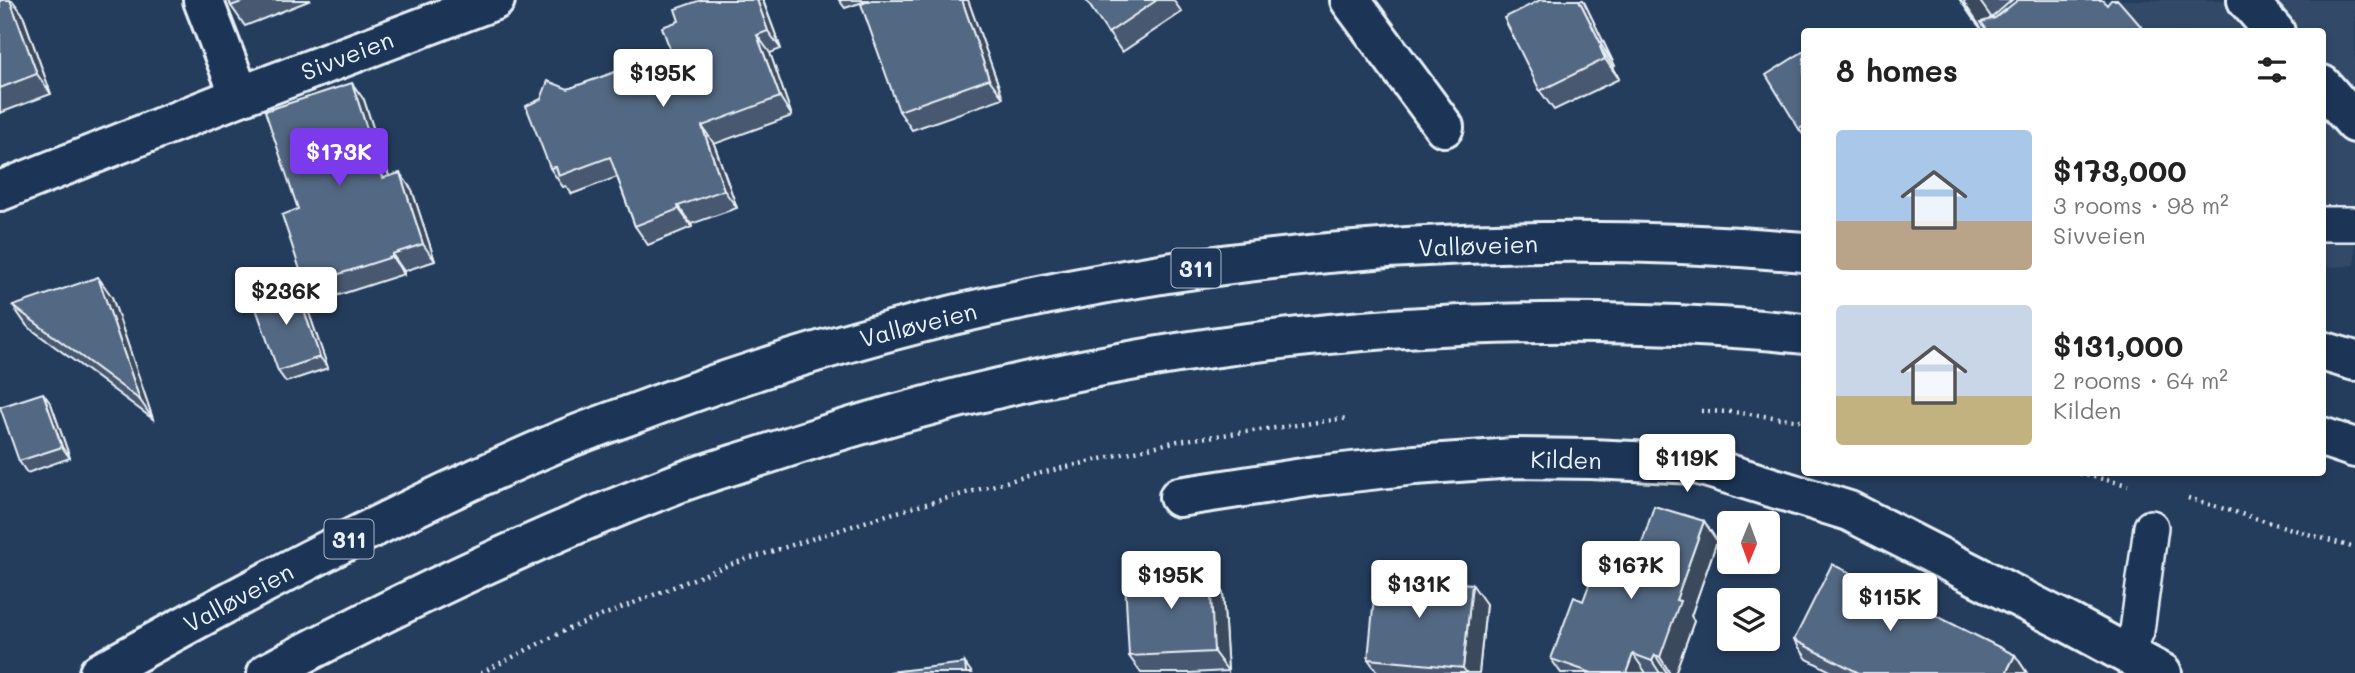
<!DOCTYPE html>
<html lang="en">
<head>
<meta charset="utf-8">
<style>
	:root { --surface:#fff; --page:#f2f2f2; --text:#222; --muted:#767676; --accent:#7c3aed }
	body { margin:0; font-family:Mali,sans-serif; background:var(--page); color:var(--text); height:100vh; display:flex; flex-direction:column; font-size:26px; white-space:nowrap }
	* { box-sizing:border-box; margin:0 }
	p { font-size:23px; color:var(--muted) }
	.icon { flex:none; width:38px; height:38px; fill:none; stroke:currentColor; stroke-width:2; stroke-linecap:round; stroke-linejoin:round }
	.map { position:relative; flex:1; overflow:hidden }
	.drawer { position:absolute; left:1801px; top:28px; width:525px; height:448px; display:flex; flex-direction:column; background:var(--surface); border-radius:7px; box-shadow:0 4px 10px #0003 }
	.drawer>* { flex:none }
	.needle { width:46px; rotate:181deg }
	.fabs { position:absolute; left:1717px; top:511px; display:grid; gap:14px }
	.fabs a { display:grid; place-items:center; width:63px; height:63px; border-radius:7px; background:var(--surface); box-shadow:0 4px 10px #0003; font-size:35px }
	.price { position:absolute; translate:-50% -60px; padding:0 16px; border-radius:7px; background:#fff; color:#222; font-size:23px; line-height:46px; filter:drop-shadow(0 2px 4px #0008) }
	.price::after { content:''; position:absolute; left:50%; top:42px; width:21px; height:16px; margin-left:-10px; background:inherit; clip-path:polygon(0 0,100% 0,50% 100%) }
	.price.selected { background:var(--accent); color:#fff }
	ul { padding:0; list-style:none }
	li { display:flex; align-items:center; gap:21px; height:175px; padding:0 35px }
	li span { display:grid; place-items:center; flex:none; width:196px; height:140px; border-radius:7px; color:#555 }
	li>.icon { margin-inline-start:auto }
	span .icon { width:84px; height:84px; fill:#fffc; stroke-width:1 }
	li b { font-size:30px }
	h2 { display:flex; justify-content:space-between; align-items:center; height:84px; padding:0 35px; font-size:30px }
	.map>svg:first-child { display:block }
</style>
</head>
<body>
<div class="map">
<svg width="2355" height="673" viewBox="0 0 2355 673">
	<rect width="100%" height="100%" fill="#253d5d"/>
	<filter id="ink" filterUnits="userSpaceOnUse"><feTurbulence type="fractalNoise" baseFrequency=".0143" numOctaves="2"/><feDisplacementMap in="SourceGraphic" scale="14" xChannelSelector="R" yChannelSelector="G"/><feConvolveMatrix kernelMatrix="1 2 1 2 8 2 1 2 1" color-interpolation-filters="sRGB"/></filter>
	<g filter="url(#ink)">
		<!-- built -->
		<path fill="#334a68" d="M 2074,0 L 2355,0 L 2355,265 L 2322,268 L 2322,32 L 2032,32 Z"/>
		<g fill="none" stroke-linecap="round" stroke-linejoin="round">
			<defs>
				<g id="service">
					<path d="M 2322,224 L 2355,224"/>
					<path d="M 2126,653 L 2137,631 L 2151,527"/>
				</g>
				<g id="minor">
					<path d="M 203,0 L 240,96"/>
					<path d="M 1350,0 L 1444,127"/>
					<path d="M 2247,0 L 2275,32"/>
					<path d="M 2322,85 L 2355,123"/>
					<path d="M 0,191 L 240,96 L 495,0"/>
					<path d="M 1179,497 L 1316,476 L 1415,465 L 1514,458 L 1591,459 L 1696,464 L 1849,511 L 2069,623 L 2162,673"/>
				</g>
				<g id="primary">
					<path d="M 2322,351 L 2355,361"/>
					<path d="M 2322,437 L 2355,448"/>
					<path d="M 99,673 C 248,590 399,510 556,443 C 589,429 623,418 657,405 C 1022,270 1416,218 1804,252"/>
					<path d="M 267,673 C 397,604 530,540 668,487 C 700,474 734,465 767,454 C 1034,364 1314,320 1596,323 C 1665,324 1735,326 1804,334"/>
				</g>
			</defs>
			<!-- service casing -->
			<use href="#service" stroke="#e8f1f8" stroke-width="38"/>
			<!-- minor casing -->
			<use href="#minor" stroke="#e8f1f8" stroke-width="44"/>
			<!-- primary casing -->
			<use href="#primary" stroke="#e8f1f8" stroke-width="44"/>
			<!-- path -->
			<g stroke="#e8f1f8" stroke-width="4.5" stroke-dasharray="2 5" stroke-linecap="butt">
				<path d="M 1701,411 L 1733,412 L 1804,421"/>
				<path d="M 2073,472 L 2128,485"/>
				<path d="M 2188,498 L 2355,548"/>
				<path d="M 481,673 L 566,630 L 726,566 L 890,514 L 1024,477 L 1178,441 L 1349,418"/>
			</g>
			<!-- service -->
			<use href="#service" stroke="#1d3557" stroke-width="33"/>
			<!-- minor -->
			<use href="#minor" stroke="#1d3557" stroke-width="38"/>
			<!-- primary -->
			<use href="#primary" stroke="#1d3557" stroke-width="38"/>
		</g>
		<!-- wall -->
		<g fill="#475970" stroke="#e8f1f8" stroke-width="2">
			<path d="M 0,0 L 22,13 L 51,94 L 0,113 Z"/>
			<path d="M 229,0 L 311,0 L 245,26 L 231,6 Z"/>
			<path d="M 763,0 L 781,49 L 770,53 L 792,116 L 714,144 L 737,208 L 691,224 L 692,227 L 648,245 L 635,226 L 617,177 L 572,194 L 566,186 L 563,187 L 550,168 L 568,89 L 671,52 Z"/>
			<path d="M 839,0 L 869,0 L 845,8 Z"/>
			<path d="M 968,0 L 1003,98 L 912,130 L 899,111 Z"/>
			<path d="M 1086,0 L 1173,0 L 1182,12 L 1122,52 Z"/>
			<path d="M 1540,0 L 1583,0 L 1615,66 L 1613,67 L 1619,79 L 1554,110 L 1540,91 Z"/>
			<path d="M 1960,0 L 2012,0 L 1989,20 L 2107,5 L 2146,32 L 1988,32 L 1985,28 L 1984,32 L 1973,19 Z"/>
			<path d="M 1804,51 L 1804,136 L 1799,129 Z"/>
			<path d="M 364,100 L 389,176 L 412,190 L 435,261 L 404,271 L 404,274 L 317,302 L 305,285 L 298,209 Z"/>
			<path d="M 302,293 L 328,368 L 286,382 L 278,371 Z"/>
			<path d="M 112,297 L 153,419 L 27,326 L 13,306 Z"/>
			<path d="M 51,404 L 70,458 L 27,473 L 19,461 Z"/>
			<path d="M 1704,521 L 1717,541 L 1691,616 L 1694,621 L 1675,673 L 1561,673 L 1551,659 L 1583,601 L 1611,575 L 1635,565 Z"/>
			<path d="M 1203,559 L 1217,579 L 1217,584 L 1223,593 L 1228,671 L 1190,673 L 1141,673 L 1129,656 L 1157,578 Z"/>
			<path d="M 1423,580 L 1486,604 L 1479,673 L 1378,673 L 1368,659 Z"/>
			<path d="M 1794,640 L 2015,655 L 2027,673 L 1834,673 L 1807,659 Z"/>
		</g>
		<!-- shaded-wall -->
		<g fill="#3a485b" stroke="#e8f1f8" stroke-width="2">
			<path d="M 10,0 L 12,0 L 22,13 L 51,94 L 37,74 Z"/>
			<path d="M 757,0 L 763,0 L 763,1 L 781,49 L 768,31 Z"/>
			<path d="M 962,0 L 968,0 L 1003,98 L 989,79 Z"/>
			<path d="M 1579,0 L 1583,0 L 1585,4 L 1615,66 L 1602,46 Z"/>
			<path d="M 1965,0 L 1979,0 L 1991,17 L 1985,25 L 1981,22 L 1985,28 L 1984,32 L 1964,3 Z"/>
			<path d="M 757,35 L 770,53 L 792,116 L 780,97 Z"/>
			<path d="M 1600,47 L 1613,67 L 1619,79 L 1605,59 Z"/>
			<path d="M 352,83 L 364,100 L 395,195 L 383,178 Z"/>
			<path d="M 702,126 L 714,144 L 737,208 L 724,190 Z"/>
			<path d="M 400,173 L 412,190 L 435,261 L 423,244 Z"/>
			<path d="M 678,206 L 691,224 L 692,227 L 679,209 Z"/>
			<path d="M 392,254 L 404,271 L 404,274 L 392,257 Z"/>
			<path d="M 98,277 L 112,297 L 153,419 L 140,400 Z"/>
			<path d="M 294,282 L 302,293 L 328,368 L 320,357 Z"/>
			<path d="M 43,393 L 51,404 L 70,458 L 62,447 Z"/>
			<path d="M 1704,521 L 1717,541 L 1691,616 L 1694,621 L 1675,673 L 1670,673 L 1660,657 L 1676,600 Z"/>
			<path d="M 1203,559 L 1217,579 L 1217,584 L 1223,593 L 1228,671 L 1214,652 L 1204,575 Z"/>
			<path d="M 1472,584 L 1486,604 L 1479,673 L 1467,673 L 1463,668 Z"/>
			<path d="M 1633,654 L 1646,673 L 1626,673 Z"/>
			<path d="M 1655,655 L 1667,673 L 1660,673 L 1652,661 Z"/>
			<path d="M 2015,655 L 2027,673 L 2006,673 Z"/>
			<path d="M 965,663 L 972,673 L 966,673 Z"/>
		</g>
		<!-- building -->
		<g fill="#536782" stroke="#e8f1f8" stroke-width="2">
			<path d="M 0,0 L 10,0 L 37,74 L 0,88 Z"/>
			<path d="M 229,0 L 247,0 L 231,6 Z"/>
			<path d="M 701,0 L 757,0 L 768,31 L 757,35 L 780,97 L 702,126 L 724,190 L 678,206 L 679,209 L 635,226 L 610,157 L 559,176 L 556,167 L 550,168 L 526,106 L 541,99 L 548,81 L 568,89 L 671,52 L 662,27 L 679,21 L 675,9 Z"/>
			<path d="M 872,0 L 962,0 L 989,79 L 899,111 L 861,4 Z"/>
			<path d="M 1086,0 L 1157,0 L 1108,33 Z"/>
			<path d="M 1540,0 L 1579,0 L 1602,46 L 1600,47 L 1605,59 L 1540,91 L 1504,18 Z"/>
			<path d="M 2018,0 L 2102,0 L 2107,5 L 2111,0 L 2118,0 L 2146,32 L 1989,32 L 1981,22 L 1995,18 Z"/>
			<path d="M 1804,51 L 1804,126 L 1799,129 L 1766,75 Z"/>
			<path d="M 352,83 L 383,178 L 400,173 L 423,244 L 392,254 L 392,257 L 305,285 L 282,215 L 298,209 L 265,111 Z"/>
			<path d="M 98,277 L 140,400 L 13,306 Z"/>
			<path d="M 294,282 L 320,357 L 278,371 L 252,297 Z"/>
			<path d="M 43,393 L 62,447 L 19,461 L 0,407 Z"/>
			<path d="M 1654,506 L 1704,521 L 1676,600 L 1680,601 L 1660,657 L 1655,655 L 1652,661 L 1633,654 L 1626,673 L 1592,673 L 1551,659 L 1574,597 L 1583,601 L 1595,569 L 1611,575 L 1619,558 L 1635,565 Z"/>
			<path d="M 1203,559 L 1204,575 L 1210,574 L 1214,652 L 1129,656 L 1125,580 L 1157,578 L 1155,561 Z"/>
			<path d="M 1405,564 L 1423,580 L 1472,584 L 1463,668 L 1368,659 L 1376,578 Z"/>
			<path d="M 1832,564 L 2015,655 L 2006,673 L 1859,673 L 1794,640 Z"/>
			<path d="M 965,663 L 966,673 L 890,673 L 890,672 Z"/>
		</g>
	</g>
	<g text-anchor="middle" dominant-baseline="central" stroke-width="6" stroke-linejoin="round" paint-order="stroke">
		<!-- shield labels -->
		<g fill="#1d3557" stroke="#abb9c8" stroke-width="2">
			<rect x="1171.5" y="248.5" width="49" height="39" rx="5"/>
			<rect x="324.5" y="519.5" width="49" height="39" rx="5"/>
		</g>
		<g font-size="23" font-weight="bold" fill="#e8f1f8">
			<text x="1196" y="268">311</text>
			<text x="349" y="539">311</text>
		</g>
		<!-- street labels -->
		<g font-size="24" fill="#e8f1f8" stroke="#1d3557">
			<text transform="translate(347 55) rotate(-21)">Sivveien</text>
			<text transform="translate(1478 245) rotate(-2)">Valløveien</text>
			<text transform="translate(918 324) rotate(-14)">Valløveien</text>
			<text transform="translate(1566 459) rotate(1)">Kilden</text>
			<text transform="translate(238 597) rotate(-28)">Valløveien</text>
		</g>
	</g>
</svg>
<div class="fabs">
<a><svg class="needle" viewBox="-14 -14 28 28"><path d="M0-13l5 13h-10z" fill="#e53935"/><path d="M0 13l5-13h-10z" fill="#767676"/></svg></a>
<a><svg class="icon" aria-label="layers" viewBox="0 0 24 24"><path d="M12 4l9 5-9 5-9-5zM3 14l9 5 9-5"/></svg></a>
</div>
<b class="price" style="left:663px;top:109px">$195K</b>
<b class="price selected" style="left:339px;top:188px">$173K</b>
<b class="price" style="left:286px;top:327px">$236K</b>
<b class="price" style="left:1687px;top:494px">$119K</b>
<b class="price" style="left:1631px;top:601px">$167K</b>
<b class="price" style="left:1171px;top:611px">$195K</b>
<b class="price" style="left:1419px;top:620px">$131K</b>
<b class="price" style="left:1890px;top:633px">$115K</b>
<section class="drawer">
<h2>8 homes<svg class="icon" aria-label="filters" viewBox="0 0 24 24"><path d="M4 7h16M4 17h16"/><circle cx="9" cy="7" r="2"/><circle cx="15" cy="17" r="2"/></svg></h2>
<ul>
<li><span style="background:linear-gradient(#a9c7e8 65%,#b9a48a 0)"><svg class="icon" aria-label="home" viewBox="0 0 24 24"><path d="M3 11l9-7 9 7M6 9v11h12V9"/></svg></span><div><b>$173,000</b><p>3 rooms · 98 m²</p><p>Sivveien</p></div></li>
<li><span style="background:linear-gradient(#c9d6e8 65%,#c2b280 0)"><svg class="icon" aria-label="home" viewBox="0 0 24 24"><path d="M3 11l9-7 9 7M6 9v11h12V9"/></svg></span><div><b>$131,000</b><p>2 rooms · 64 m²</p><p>Kilden</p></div></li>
</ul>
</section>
</div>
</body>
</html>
